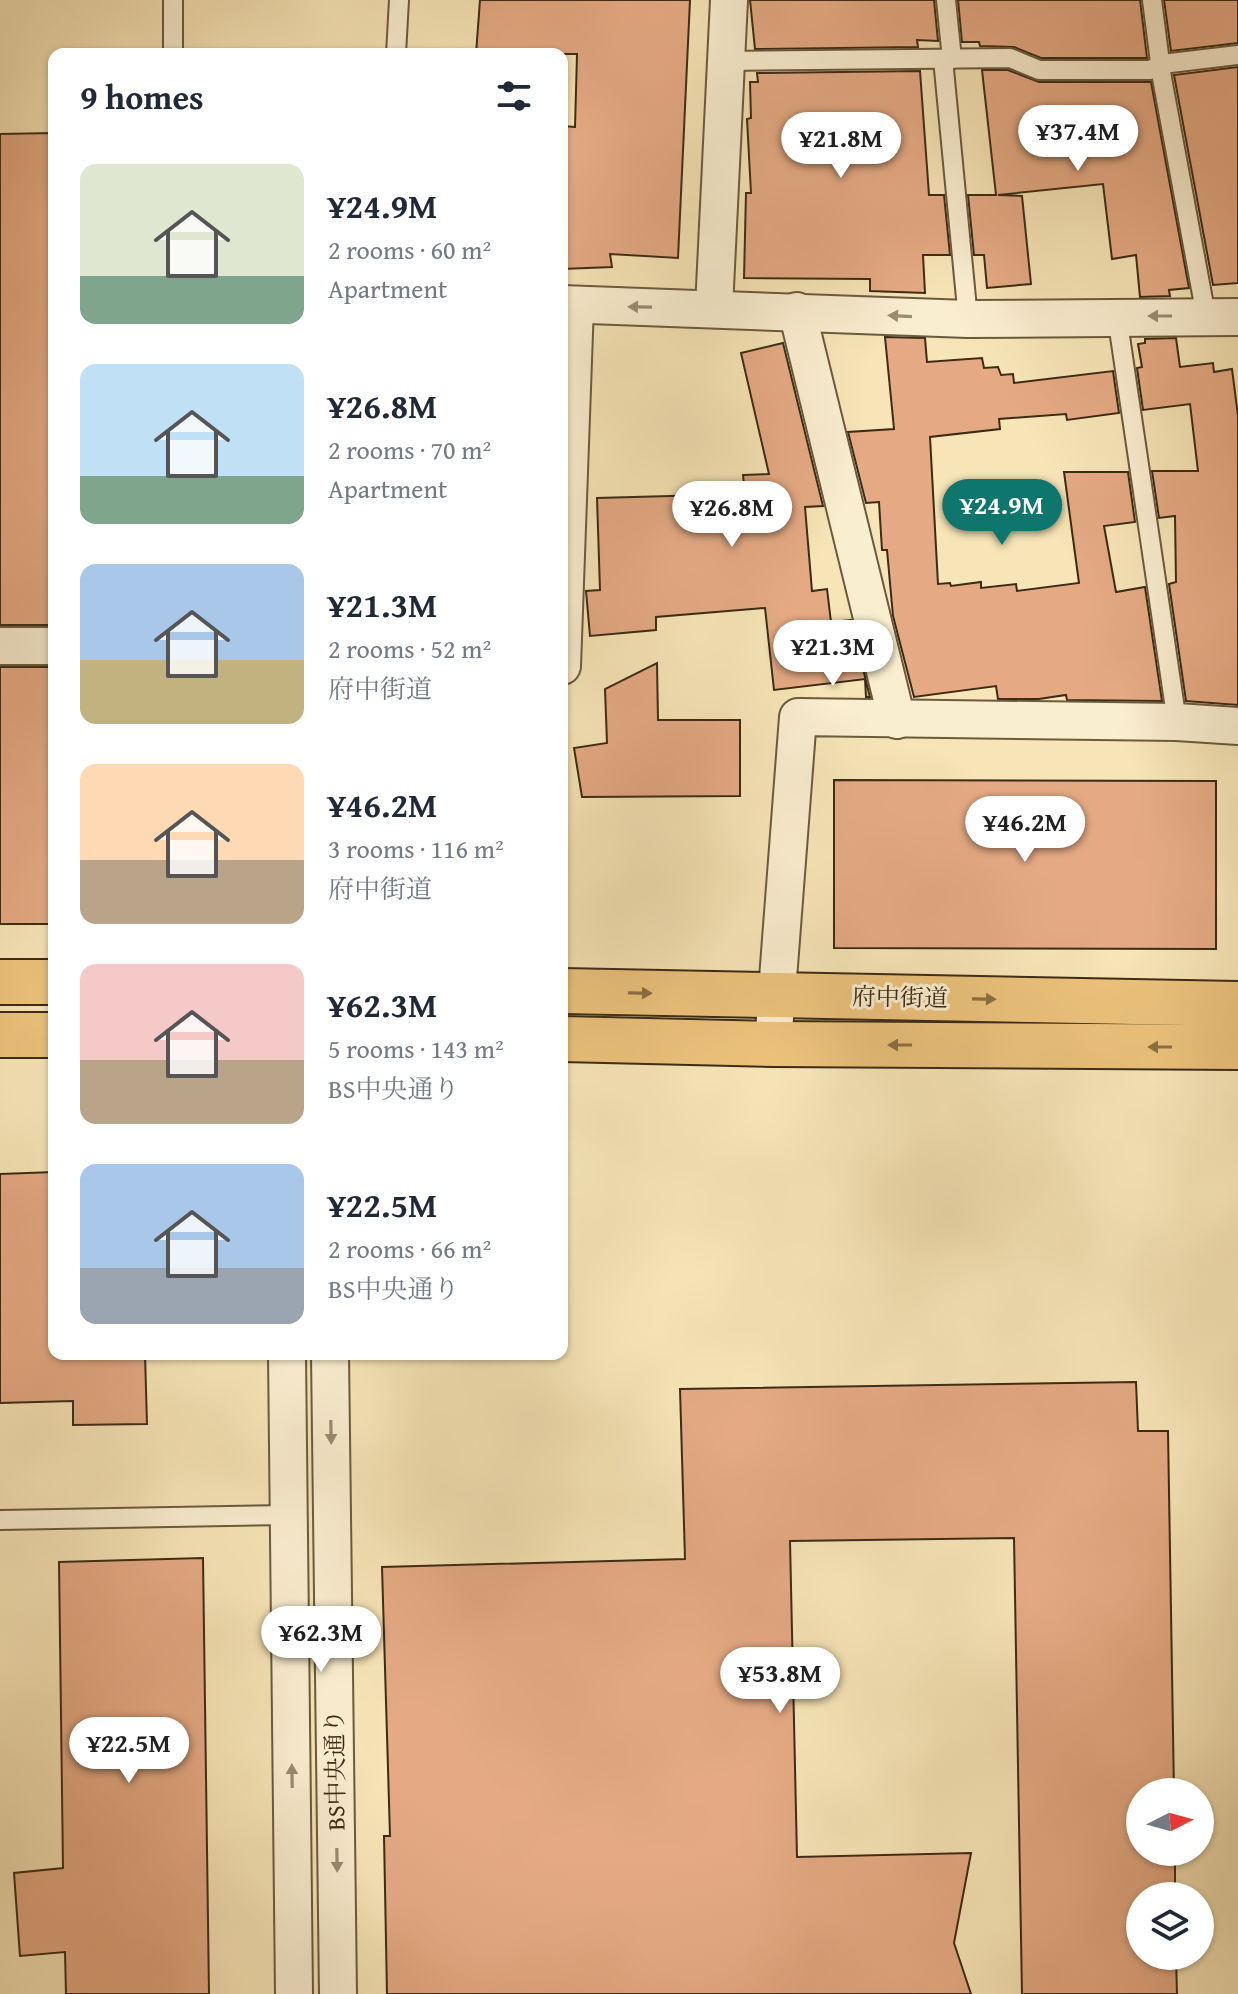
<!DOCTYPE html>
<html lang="en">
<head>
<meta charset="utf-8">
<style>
	:root { --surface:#fff; --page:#f2f2f3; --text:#1f2937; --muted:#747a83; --accent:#0f766e }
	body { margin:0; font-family:"Gentium Book Plus","Noto Serif JP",serif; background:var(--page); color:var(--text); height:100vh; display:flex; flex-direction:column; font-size:30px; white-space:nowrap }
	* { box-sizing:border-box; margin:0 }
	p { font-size:26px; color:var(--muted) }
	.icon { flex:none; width:44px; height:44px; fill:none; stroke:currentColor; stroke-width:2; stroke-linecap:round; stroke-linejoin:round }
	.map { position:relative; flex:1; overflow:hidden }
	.sheet { position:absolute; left:48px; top:48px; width:520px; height:1312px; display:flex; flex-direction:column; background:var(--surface); border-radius:16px; box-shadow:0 2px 6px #0004 }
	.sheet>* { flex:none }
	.needle { width:52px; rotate:84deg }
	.buttons { position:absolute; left:1126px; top:1778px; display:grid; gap:16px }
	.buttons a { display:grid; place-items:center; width:88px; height:88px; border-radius:50%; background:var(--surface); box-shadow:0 2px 6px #0004; font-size:40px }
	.price { position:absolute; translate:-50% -68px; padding:0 18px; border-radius:28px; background:#fff; color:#222; font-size:26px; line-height:52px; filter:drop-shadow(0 2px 4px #0008) }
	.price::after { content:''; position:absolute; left:50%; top:48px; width:24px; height:18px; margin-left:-12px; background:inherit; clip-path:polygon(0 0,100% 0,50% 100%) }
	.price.current { background:var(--accent); color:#fff }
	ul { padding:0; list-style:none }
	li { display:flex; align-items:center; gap:24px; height:200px; padding:0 32px }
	li span { display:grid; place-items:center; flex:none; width:224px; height:160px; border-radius:16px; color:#555 }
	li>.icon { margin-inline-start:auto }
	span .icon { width:96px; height:96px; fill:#fffc; stroke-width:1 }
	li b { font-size:34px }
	h2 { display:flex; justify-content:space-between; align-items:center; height:96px; padding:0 32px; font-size:34px }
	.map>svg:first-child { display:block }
</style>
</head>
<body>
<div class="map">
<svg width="1238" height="1994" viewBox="0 0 1238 1994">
	<rect width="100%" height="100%" fill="#f7e5b7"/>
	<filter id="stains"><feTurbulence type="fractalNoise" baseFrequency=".0025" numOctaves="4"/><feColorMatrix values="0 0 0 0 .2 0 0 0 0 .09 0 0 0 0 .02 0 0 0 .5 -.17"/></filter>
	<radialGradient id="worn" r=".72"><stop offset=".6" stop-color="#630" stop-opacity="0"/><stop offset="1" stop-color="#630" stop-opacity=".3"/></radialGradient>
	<!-- building -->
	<g fill="#e5aa84" stroke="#3c2b15" stroke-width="2">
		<path d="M 480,0 L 690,0 L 678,258 L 610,254 L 612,267 L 562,269 L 562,126 L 575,127 L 577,54 L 476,54 Z"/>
		<path d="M 750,0 L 934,0 L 938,41 L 917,40 L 918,47 L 755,49 Z"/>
		<path d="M 958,0 L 1140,0 L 1147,58 L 1041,58 L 1014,47 L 980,46 L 979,42 L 962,42 Z"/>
		<path d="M 1164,0 L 1238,0 L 1238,43 L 1171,51 Z"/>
		<path d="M 1238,67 L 1238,283 L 1213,285 L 1174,75 Z"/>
		<path d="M 982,70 L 1008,70 L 1039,82 L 1151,82 L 1189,288 L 1169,290 L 1170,296 L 1140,297 L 1136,255 L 1112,259 L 1103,184 L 998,195 L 1022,196 L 1031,284 L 987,288 L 984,255 L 974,255 L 968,195 L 996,195 Z"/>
		<path d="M 920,71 L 929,195 L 944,195 L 950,255 L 923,255 L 925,293 L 870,291 L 870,279 L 744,278 L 746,193 L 751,193 L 747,119 L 751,118 L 750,82 L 758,82 L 757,73 Z"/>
		<path d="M 54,133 L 54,625 L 0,625 L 0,134 Z"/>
		<path d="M 885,337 L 925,338 L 927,362 L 982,358 L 984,368 L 998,367 L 1001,375 L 1013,374 L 1014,383 L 1113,371 L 1119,413 L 1067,420 L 1066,414 L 999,419 L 1000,429 L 930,437 L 938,584 L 950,583 L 951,586 L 981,582 L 981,588 L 1016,584 L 1017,591 L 1079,583 L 1064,472 L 1128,472 L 1135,522 L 1104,526 L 1116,592 L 1145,587 L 1162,701 L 1067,700 L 1066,695 L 1039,699 L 998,699 L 996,686 L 914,697 L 893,616 L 887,550 L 882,550 L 879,502 L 866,503 L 848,432 L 894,429 Z"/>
		<path d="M 1176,338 L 1180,367 L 1213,363 L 1214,372 L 1232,369 L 1238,416 L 1238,705 L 1186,701 L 1169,584 L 1176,582 L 1175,516 L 1159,518 L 1152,471 L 1198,471 L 1190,404 L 1143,410 L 1137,368 L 1142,367 L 1138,344 L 1145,343 L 1145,339 Z"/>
		<path d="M 783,343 L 823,506 L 805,507 L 812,591 L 827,589 L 831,622 L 851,620 L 870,697 L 866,697 L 865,679 L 774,690 L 765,608 L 656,617 L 656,630 L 590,636 L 586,591 L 600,590 L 597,498 L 745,494 L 743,475 L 769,474 L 741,353 Z"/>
		<path d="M 657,663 L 658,720 L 740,720 L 740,796 L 582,797 L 574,748 L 607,743 L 605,689 Z"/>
		<rect x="0" y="667" width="54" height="257"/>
		<path d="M 834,780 L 1216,781 L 1216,949 L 834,948 Z"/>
		<path d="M 54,1172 L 54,1354 L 145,1354 L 147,1424 L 73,1425 L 73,1401 L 0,1403 L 0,1174 Z"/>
		<path d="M 1136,1382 L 1138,1431 L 1168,1431 L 1174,1792 L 1140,1792 L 1140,1852 L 1175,1852 L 1175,1896 L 1140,1896 L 1140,1956 L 1176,1956 L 1177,1994 L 1022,1994 L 1014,1538 L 790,1541 L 797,1857 L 971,1853 L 954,1943 L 971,1994 L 387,1994 L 384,1836 L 390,1836 L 382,1567 L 685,1559 L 680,1389 Z"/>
		<path d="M 203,1558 L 209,1994 L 66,1994 L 65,1952 L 20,1956 L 14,1873 L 63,1868 L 59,1562 Z"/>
	</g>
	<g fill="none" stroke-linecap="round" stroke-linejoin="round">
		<defs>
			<g id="service">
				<path d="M 946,0 L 952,59"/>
				<path d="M 1152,0 L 1162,78 L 1206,316"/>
				<path d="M 173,54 L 173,0"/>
				<path d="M 396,54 L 399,0"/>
				<path d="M 943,59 L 968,319"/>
				<path d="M 726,61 L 1010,58 L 1039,70 L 1150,70 L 1162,64 L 1238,55"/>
				<path d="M 1117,316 L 1177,722"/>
				<path d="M 0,1520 L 289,1515"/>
			</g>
			<g id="minor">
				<path d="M 562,304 L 968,319 L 1238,317"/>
				<path d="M 714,308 L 729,0"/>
				<path d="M 797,311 L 897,720"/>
				<path d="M 0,646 L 54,646"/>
				<path d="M 562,666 L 575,305"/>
				<path d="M 773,1044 L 798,717 L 1177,722 L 1238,726"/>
				<path d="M 287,1354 L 294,1994"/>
				<path d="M 330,1354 L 338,1994"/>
			</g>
			<g id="primary">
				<path d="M 0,982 L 54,982"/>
				<path d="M 562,991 L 1238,1004"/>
				<path d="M 0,1035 L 54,1035"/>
				<path d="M 562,1039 L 773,1044 L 1238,1047"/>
			</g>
		</defs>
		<!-- service casing -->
		<use href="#service" stroke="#6b5a3e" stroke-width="22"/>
		<!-- minor casing -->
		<use href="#minor" stroke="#6b5a3e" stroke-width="40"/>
		<!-- primary casing -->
		<use href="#primary" stroke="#3c2b15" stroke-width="48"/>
		<!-- service -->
		<use href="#service" stroke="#faeed0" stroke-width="18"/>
		<!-- minor -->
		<use href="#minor" stroke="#faeed0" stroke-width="36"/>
		<!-- primary -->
		<use href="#primary" stroke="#ecc27c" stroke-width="44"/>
	</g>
	<!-- one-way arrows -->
	<defs><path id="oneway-solid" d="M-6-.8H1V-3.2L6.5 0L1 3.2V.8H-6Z" transform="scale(2)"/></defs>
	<g fill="#9b8c72">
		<use href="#oneway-solid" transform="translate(640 307) rotate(-179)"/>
		<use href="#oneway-solid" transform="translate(900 316) rotate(-177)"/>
		<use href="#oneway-solid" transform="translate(1160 316) rotate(-180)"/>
		<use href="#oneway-solid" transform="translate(331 1432) rotate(89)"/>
		<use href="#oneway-solid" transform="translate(292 1776) rotate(-91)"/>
		<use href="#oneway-solid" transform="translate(337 1860) rotate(89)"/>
	</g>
	<g fill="#8b6f43">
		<use href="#oneway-solid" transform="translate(640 993) rotate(1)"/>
		<use href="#oneway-solid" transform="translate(984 999) rotate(1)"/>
		<use href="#oneway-solid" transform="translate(900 1045) rotate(-180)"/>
		<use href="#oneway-solid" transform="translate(1160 1047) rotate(-180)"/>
	</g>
	<g text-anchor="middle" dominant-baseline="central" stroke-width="6" stroke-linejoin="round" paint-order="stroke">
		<!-- street labels -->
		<g font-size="24" fill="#3c2b15" stroke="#faeed0">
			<text transform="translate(900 997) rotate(1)">府中街道</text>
			<text transform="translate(335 1770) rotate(-91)">BS中央通り</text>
		</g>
	</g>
	<rect width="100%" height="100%" filter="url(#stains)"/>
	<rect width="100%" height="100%" fill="url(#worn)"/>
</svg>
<div class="buttons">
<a><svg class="needle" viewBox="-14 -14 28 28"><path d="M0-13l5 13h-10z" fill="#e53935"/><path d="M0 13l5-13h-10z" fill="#747a83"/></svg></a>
<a><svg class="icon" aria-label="layers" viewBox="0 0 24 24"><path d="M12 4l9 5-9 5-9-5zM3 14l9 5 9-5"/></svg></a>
</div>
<b class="price" style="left:1078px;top:173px">¥37.4M</b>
<b class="price" style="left:841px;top:180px">¥21.8M</b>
<b class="price current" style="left:1002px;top:547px">¥24.9M</b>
<b class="price" style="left:732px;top:549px">¥26.8M</b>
<b class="price" style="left:833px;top:688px">¥21.3M</b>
<b class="price" style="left:1025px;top:864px">¥46.2M</b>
<b class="price" style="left:321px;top:1674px">¥62.3M</b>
<b class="price" style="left:780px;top:1715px">¥53.8M</b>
<b class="price" style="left:129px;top:1785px">¥22.5M</b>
<section class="sheet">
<h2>9 homes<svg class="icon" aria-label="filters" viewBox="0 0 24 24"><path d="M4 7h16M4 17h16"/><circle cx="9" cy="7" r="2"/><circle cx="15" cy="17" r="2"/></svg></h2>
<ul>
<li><span style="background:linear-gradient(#dfe7d0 70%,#7fa58c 0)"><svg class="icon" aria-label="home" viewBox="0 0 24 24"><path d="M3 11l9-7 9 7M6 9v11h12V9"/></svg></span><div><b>¥24.9M</b><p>2 rooms · 60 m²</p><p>Apartment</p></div></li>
<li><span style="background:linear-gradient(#bfe0f5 70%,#7fa58c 0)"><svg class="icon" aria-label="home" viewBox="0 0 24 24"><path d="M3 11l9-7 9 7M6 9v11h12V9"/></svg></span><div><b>¥26.8M</b><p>2 rooms · 70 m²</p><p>Apartment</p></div></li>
<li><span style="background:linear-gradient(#a9c7e8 60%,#c2b280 0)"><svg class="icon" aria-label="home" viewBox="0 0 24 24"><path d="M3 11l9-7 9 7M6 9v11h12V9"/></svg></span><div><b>¥21.3M</b><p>2 rooms · 52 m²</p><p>府中街道</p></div></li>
<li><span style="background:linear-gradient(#ffd9b3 60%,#b9a48a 0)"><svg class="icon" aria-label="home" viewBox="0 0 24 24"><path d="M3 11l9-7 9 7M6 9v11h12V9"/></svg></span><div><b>¥46.2M</b><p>3 rooms · 116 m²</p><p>府中街道</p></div></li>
<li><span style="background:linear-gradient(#f6c9c9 60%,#b9a48a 0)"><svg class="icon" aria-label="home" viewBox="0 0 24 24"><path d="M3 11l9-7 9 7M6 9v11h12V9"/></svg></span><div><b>¥62.3M</b><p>5 rooms · 143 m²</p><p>BS中央通り</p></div></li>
<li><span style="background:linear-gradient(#a9c7e8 65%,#9aa5b1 0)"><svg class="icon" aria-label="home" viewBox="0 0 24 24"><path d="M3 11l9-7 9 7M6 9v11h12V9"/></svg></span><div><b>¥22.5M</b><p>2 rooms · 66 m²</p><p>BS中央通り</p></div></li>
</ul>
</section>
</div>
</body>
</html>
